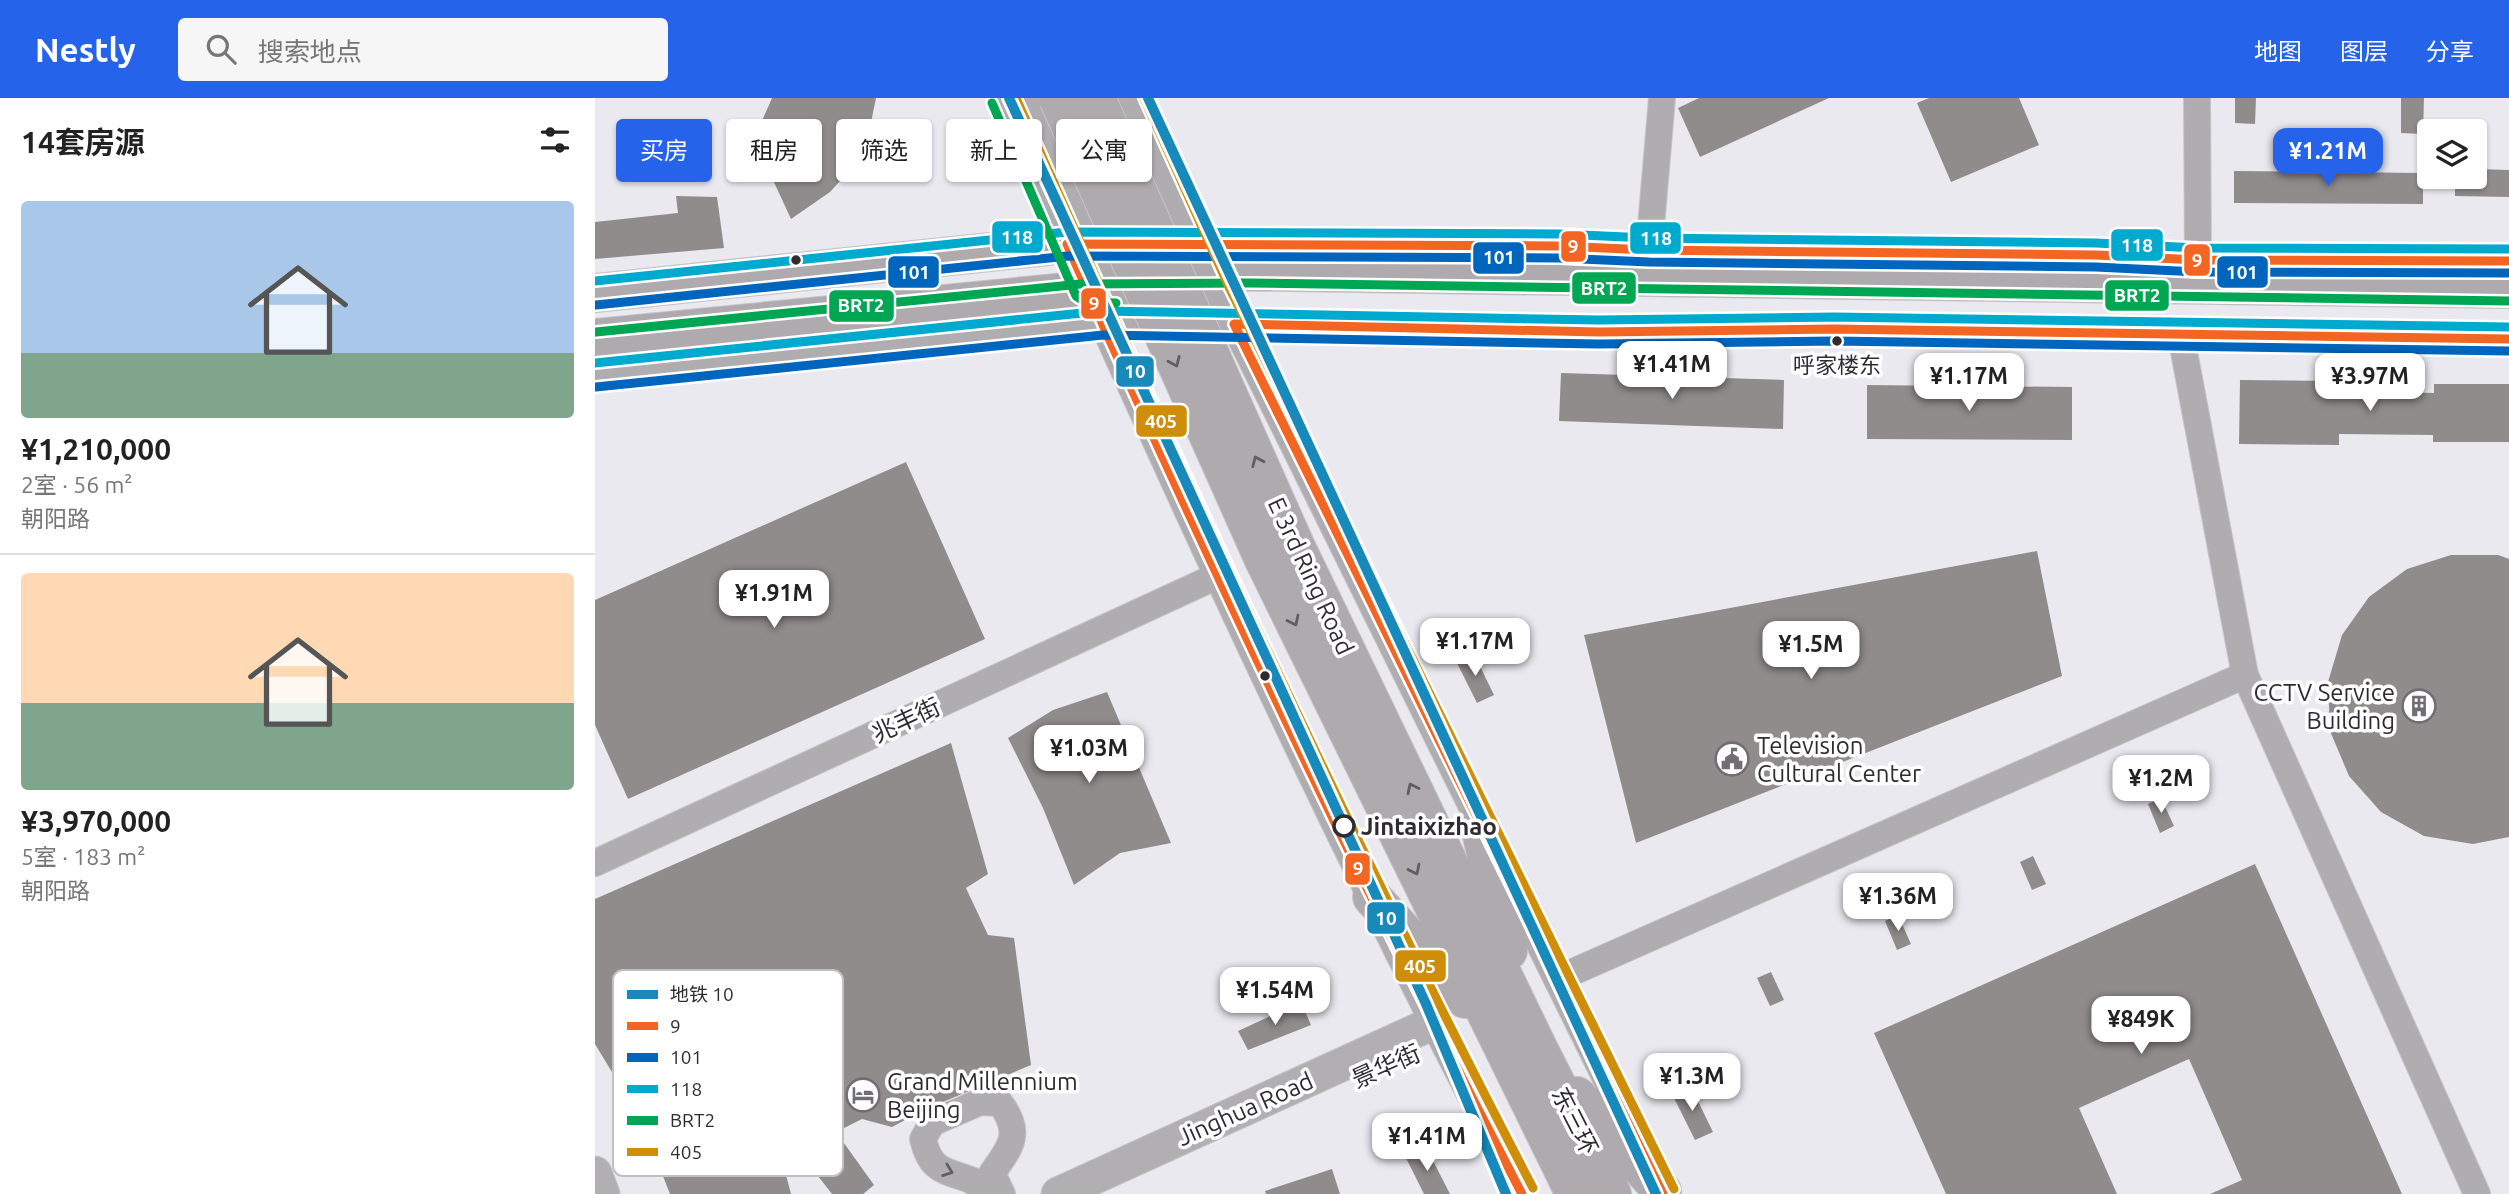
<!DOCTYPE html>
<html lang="zh">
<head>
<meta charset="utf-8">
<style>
	:root { --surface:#fff; --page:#f6f6f6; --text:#222; --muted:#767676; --line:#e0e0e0; --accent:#2563eb }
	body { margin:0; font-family:Ubuntu,"Noto Sans SC",sans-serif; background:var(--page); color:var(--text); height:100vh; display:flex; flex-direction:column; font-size:26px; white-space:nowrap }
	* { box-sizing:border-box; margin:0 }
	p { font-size:23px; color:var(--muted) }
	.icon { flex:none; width:38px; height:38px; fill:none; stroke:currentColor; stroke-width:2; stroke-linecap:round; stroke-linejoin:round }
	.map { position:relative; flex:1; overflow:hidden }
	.panel { display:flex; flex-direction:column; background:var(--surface); width:595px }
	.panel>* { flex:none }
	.guide { position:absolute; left:21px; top:21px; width:665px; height:63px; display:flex; gap:14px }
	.tools { position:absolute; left:1822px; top:21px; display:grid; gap:14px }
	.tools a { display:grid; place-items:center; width:70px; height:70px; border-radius:7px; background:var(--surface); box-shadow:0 2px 5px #0004; font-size:35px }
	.price { position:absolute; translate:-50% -60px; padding:0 16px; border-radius:14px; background:#fff; color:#222; font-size:23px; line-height:46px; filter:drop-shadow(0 2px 4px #0008) }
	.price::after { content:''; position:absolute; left:50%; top:42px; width:21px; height:16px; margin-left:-10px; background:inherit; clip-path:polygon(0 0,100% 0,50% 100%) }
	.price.selected { background:var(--accent); color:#fff }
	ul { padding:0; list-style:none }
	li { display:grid; align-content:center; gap:14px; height:371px; padding:0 21px }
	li+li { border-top:2px solid var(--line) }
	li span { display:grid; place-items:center; height:217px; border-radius:7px; color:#555 }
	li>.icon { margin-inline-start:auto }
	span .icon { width:126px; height:126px; fill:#fffc; stroke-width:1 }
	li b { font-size:30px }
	h2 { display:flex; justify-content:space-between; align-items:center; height:84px; padding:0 21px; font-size:30px }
	.pill { padding:0 24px; border-radius:7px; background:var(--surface); box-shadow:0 2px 5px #0004; font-size:24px; line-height:63px }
	.pill.selected { background:var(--accent); color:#fff }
	header { display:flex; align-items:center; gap:42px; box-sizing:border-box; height:98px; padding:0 35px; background:var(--accent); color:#fff }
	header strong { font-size:33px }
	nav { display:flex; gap:38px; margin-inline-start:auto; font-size:24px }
	.search { width:490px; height:63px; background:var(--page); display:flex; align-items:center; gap:18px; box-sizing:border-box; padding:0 24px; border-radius:7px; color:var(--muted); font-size:26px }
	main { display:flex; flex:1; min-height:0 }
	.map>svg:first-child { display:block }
</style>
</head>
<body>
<header>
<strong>Nestly</strong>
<div class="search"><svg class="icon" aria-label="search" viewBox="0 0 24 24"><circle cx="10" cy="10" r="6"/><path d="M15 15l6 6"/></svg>搜索地点</div>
<nav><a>地图</a><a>图层</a><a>分享</a></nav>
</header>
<main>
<section class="panel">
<h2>14套房源<svg class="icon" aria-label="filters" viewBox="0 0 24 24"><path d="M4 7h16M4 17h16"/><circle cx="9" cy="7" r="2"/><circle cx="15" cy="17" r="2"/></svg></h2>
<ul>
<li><span style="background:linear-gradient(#a9c7e8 70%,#7fa58c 0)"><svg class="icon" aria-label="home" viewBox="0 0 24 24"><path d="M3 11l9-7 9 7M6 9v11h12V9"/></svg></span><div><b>¥1,210,000</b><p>2室 · 56 m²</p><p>朝阳路</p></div></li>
<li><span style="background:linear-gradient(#ffd9b3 60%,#7fa58c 0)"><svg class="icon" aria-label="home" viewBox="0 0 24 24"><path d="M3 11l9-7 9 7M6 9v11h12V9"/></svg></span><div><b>¥3,970,000</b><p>5室 · 183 m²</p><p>朝阳路</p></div></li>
</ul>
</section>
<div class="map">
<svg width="1914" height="1096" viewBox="0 0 1914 1096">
	<rect width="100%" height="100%" fill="#eae9f0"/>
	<!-- building -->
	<g fill="#918c8c">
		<path d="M 177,0 L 281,0 L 273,39 L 254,73 L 235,94 L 196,121 L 159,41 Z"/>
		<path d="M 1104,0 L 1234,0 L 1105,59 L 1083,10 Z"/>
		<path d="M 1334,0 L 1424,0 L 1444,47 L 1356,84 L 1322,5 Z"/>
		<path d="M 1640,0 L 1661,0 L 1660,26 L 1640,25 Z"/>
		<path d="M 1806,0 L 1829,0 L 1828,36 L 1806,35 Z"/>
		<path d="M 1880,71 L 1914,72 L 1914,99 L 1860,98 L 1860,79 L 1880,79 Z"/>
		<path d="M 1639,73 L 1828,75 L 1828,106 L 1639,105 Z"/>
		<path d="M 81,98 L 122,99 L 129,150 L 0,161 L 0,124 L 83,115 Z"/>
		<path d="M 966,275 L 1189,282 L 1188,331 L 964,323 Z"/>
		<path d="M 1645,282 L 1744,283 L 1744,293 L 1839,295 L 1839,286 L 1914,286 L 1914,344 L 1838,344 L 1838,337 L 1744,336 L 1744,347 L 1644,346 Z"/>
		<path d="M 1272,287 L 1477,289 L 1477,342 L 1272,341 Z"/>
		<path d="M 311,364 L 390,541 L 33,701 L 0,627 L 0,502 Z"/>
		<path d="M 1442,453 L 1467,578 L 1041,745 L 989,537 Z"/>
		<path d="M 1856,457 L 1903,457 L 1914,461 L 1914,739 L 1878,746 L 1829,738 L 1786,714 L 1754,678 L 1735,633 L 1733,584 L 1747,537 L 1774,499 L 1812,471 Z"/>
		<path d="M 878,554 L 899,597 L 882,605 L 861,563 Z"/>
		<path d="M 512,594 L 576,745 L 525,755 L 479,787 L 448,710 L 413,640 L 458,612 Z"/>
		<path d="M 356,645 L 393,776 L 371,790 L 393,837 L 419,840 L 436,967 L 331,1011 L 297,1029 L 267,1021 L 241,1034 L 279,1087 L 268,1096 L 237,1096 L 209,1060 L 191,1077 L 196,1096 L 75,1096 L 46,1022 L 0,946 L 0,801 Z"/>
		<path d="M 1566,700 L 1579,728 L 1565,735 L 1553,706 Z"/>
		<path d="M 1438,758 L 1451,786 L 1437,792 L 1425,764 Z"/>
		<path d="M 1660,766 L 1807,1096 L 1615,1096 L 1647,1082 L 1594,961 L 1484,1010 L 1522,1096 L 1351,1096 L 1279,935 Z"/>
		<path d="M 1303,817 L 1316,846 L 1302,852 L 1290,823 Z"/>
		<path d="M 1176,874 L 1189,902 L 1175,908 L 1162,880 Z"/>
		<path d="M 706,904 L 716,927 L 653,952 L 643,933 Z"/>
		<path d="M 1095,987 L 1118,1034 L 1100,1042 L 1077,996 Z"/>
		<path d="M 831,1049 L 855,1096 L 829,1096 L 811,1060 Z"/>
		<path d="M 737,1071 L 745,1096 L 671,1096 L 670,1093 Z"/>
	</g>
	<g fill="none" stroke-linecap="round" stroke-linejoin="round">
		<defs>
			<g id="minor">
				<path d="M 408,0 C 570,370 738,739 927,1096"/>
				<path d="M 437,0 L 511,163"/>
				<path d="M 536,0 L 623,194 L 1050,1060"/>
				<path d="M 1602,0 L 1603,162"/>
				<path d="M 551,147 C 688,148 825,145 962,148 C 1279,154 1597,162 1914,163"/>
				<path d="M 1054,152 L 1067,0"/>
				<path d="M 1586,238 L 1650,577 L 1882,1096"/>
				<path d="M 0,277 L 507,225 L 1004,234 L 1239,231 L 1914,241"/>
				<path d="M 0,765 L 622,478"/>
				<path d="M 962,881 L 1650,577"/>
				<path d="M 386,1096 L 381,1084 C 352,1072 336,1076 328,1041 L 337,1025 L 385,1004 L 405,1005 C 427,1034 417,1048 397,1075 L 407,1096"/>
			</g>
			<g id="major">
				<path d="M 0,1075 L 8,1096"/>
				<path d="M 463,1096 L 838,925"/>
			</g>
			<g id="highway">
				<path d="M 0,195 L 472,146 L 613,173 L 1914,191"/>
				<path d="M 0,240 L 492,192 L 579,193"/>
				<path d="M 700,447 L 943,950 L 1017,1096"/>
				<path d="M 669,462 L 980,1096"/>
				<path d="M 884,724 L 913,853"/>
				<path d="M 777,799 L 870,901"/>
				<path d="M 982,998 L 1067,1093"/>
			</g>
		</defs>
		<!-- minor casing -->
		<use href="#minor" stroke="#c5c4c9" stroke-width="28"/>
		<!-- major casing -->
		<use href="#major" stroke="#c5c4c9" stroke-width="35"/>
		<!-- highway casing -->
		<use href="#highway" stroke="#c5c4c9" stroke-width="40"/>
		<!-- minor -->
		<use href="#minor" stroke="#afadaf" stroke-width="26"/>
		<!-- major -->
		<use href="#major" stroke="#b2afb2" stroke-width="33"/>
		<!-- highway -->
		<use href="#highway" stroke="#aeaaae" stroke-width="38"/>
		<defs>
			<g id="highway-bridge">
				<path d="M 463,0 L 669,462"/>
				<path d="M 501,0 L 700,447"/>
			</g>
		</defs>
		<!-- highway-bridge casing -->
		<use href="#highway-bridge" stroke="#c5c4c9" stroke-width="40" stroke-linecap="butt"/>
		<!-- highway-bridge -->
		<use href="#highway-bridge" stroke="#aeaaae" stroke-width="38"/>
		<defs>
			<g id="bus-1">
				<path d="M 927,1096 C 764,784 614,467 472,146 L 963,148 L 1054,152 L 1501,157 L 1603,162 L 1914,163"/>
				<path d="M 1068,1096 L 639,226 L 1004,234 L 1239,231 L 1914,241"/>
			</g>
			<g id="bus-2">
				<path d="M 1,207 L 473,158 L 963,160 L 1054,164 L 1501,169 L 1603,174 L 1914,175"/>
				<path d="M 1,289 L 508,237 L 1004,246 L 1239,243 L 1914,253"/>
			</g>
			<g id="bus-3">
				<path d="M 0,183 L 472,134 L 963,136 L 1054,140 L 1501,145 L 1603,150 L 1914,151"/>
				<path d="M 0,265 L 507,213 L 1004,222 L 1239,219 L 1914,229"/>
			</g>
			<g id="bus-4">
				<path d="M 397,5 L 481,198 L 490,204 L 521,205"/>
				<path d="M 1,234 L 486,186 L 654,185 L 1914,203"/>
			</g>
			<g id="bus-5">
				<path d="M 421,0 C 584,368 752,733 938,1090"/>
				<path d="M 549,0 L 634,189 L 1079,1091"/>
			</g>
		</defs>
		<!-- bus-1 casing -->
		<use href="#bus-1" stroke="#fff" stroke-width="14"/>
		<!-- bus-2 casing -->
		<use href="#bus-2" stroke="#fff" stroke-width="14"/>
		<!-- bus-3 casing -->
		<use href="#bus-3" stroke="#fff" stroke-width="14"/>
		<!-- bus-4 casing -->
		<use href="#bus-4" stroke="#fff" stroke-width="14"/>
		<!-- bus-5 casing -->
		<use href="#bus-5" stroke="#fff" stroke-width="14"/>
		<!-- bus-1 -->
		<use href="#bus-1" stroke="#f26522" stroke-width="9"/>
		<!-- bus-2 -->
		<use href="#bus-2" stroke="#0065bd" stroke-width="9"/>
		<!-- bus-3 -->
		<use href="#bus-3" stroke="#00a9ce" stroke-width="9"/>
		<!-- bus-4 -->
		<use href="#bus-4" stroke="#00a651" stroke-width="9"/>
		<!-- bus-5 -->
		<use href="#bus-5" stroke="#cf8e0a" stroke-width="9"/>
		<defs>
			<g id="metro-1">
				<path d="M 414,0 L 831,906 L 911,1096"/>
				<path d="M 553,0 L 1061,1096"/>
			</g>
		</defs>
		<!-- metro-1 casing -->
		<use href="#metro-1" stroke="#fff" stroke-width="16"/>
		<!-- metro-1 -->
		<use href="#metro-1" stroke="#178abb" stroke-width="10"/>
	</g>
	<!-- one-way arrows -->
	<defs><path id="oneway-chevron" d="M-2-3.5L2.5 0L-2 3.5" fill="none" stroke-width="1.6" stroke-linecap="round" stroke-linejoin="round" transform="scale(1.75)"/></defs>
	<g stroke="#615e63">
		<use href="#oneway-chevron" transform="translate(580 264) rotate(66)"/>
		<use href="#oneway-chevron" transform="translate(662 363) rotate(-114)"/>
		<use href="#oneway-chevron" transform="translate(699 523) rotate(64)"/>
		<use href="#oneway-chevron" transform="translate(817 690) rotate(-116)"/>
		<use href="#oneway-chevron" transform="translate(820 772) rotate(64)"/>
	</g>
	<use stroke="#626063" href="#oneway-chevron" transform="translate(353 1073) rotate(20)"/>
	<!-- icons -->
	<defs>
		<symbol id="building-ring" viewBox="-11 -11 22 22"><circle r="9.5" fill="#fff" stroke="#706e74" stroke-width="1.5"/><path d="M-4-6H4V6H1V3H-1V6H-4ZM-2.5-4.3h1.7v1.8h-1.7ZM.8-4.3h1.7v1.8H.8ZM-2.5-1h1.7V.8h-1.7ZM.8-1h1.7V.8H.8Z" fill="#706e74"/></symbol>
		<symbol id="civic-ring" viewBox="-11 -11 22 22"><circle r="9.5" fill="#fff" stroke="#706e74" stroke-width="1.5"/><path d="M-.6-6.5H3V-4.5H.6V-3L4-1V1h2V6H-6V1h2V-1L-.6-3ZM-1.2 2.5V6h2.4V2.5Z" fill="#706e74"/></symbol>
		<symbol id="hotel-ring" viewBox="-11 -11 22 22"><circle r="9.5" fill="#fff" stroke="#706e74" stroke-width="1.5"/><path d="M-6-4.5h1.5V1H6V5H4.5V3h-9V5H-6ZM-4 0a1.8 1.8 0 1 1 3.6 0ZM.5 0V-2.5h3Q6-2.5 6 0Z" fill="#706e74"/></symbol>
	</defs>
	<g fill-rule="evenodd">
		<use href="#building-ring" x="1805" y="589" width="38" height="38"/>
		<use href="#civic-ring" x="1118" y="642" width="38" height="38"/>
		<use href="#hotel-ring" x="249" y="978" width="38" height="38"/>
	</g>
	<!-- markers -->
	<g fill="#2e2c31" stroke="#fff" stroke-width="2.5">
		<circle cx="201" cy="162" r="6"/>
		<circle cx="1242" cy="243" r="6"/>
		<circle cx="670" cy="578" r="6"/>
	</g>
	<circle fill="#fff" stroke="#2e2c31" stroke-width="3.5" cx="749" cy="728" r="10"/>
	<g text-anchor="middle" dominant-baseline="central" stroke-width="7" stroke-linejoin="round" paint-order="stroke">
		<!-- bus labels -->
		<g font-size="22" fill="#2e2c31" stroke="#fff">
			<text x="1242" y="266">呼家楼东</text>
		</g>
		<!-- street labels -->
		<g font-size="24" fill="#2e2c31" stroke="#fff">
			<text transform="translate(716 478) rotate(65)">E 3rd Ring Road</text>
			<text transform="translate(311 622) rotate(-25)">兆丰街</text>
			<text transform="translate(791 968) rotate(-24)">景华街</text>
			<text transform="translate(650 1011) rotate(-24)">Jinghua Road</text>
			<text transform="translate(980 1023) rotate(63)">东三环</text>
		</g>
		<!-- poi labels -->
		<g font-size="24" fill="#2e2c31" stroke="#fff" text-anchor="start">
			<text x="1800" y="594" text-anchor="end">CCTV Service<tspan x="1800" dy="28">Building</tspan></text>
			<text x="1162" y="647">Television<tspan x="1162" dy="28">Cultural Center</tspan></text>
			<text x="292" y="983">Grand Millennium<tspan x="292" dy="28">Beijing</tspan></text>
		</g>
		<!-- stop labels -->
		<g font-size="24" font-weight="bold" fill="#2e2c31" stroke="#fff" text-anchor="start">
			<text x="766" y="728">Jintaixizhao</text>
		</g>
	</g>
	<!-- legend -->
	<rect x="18" y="872" width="230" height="206" rx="10" fill="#fff" stroke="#c0c0c1" stroke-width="2"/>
	<rect x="32" y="892" width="31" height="9" fill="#178abb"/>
	<rect x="32" y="924" width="31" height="8" fill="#f26522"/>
	<rect x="32" y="955" width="31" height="9" fill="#0065bd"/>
	<rect x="32" y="987" width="31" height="8" fill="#00a9ce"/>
	<rect x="32" y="1018" width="31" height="9" fill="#00a651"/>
	<rect x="32" y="1050" width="31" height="8" fill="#cf8e0a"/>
	<g font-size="19" fill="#2e2c31">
		<text x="75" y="903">地铁 10</text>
		<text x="75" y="935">9</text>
		<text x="75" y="966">101</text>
		<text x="75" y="998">118</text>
		<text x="75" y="1029">BRT2</text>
		<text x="75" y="1061">405</text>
	</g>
	<g stroke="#fff" stroke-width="2.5">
		<rect x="396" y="122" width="53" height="34" rx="7" fill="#00a9ce"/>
		<rect x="1034" y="123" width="53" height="34" rx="7" fill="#00a9ce"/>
		<rect x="1515" y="130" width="54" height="34" rx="7" fill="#00a9ce"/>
		<rect x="965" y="132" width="27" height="33" rx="7" fill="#f26522"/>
		<rect x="877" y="143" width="53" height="34" rx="7" fill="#0065bd"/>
		<rect x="1588" y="145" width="28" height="34" rx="7" fill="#f26522"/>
		<rect x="292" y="157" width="53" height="34" rx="7" fill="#0065bd"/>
		<rect x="1621" y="157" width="53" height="34" rx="7" fill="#0065bd"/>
		<rect x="976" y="173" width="66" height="34" rx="7" fill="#00a651"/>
		<rect x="1509" y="181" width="66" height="33" rx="7" fill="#00a651"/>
		<rect x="485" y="189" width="27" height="33" rx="7" fill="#f26522"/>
		<rect x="233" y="191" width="67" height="34" rx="7" fill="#00a651"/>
		<rect x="520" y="257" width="40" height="33" rx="7" fill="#178abb"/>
		<rect x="540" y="306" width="53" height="34" rx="7" fill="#cf8e0a"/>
		<rect x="749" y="754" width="27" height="34" rx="7" fill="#f26522"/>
		<rect x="771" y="803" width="40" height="34" rx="7" fill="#178abb"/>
		<rect x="799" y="851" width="53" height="34" rx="7" fill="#cf8e0a"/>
	</g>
	<g font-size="19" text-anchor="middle" font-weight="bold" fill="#fff">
		<text x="422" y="146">118</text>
		<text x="1061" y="147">118</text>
		<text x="1542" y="154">118</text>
		<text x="978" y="155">9</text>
		<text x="904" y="166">101</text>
		<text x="1602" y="169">9</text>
		<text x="319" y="181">101</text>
		<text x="1647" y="181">101</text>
		<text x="1009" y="197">BRT2</text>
		<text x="1542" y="204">BRT2</text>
		<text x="499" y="212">9</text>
		<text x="266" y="214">BRT2</text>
		<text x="540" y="280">10</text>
		<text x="566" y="330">405</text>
		<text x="763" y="777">9</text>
		<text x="791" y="827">10</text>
		<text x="825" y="875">405</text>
	</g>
</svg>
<div class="tools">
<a><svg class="icon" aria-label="layers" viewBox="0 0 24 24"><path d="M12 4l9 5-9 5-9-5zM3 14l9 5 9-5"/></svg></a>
</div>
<b class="price selected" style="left:1733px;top:90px">¥1.21M</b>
<b class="price" style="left:1077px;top:303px">¥1.41M</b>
<b class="price" style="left:1374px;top:315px">¥1.17M</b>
<b class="price" style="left:1775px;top:315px">¥3.97M</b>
<b class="price" style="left:179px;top:532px">¥1.91M</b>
<b class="price" style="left:880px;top:580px">¥1.17M</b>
<b class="price" style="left:1216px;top:583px">¥1.5M</b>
<b class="price" style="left:494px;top:687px">¥1.03M</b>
<b class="price" style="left:1566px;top:717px">¥1.2M</b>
<b class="price" style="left:1303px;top:835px">¥1.36M</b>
<b class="price" style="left:680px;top:929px">¥1.54M</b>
<b class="price" style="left:1546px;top:958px">¥849K</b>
<b class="price" style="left:1097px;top:1015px">¥1.3M</b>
<b class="price" style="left:832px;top:1075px">¥1.41M</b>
<div class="guide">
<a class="pill selected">买房</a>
<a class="pill">租房</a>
<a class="pill">筛选</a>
<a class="pill">新上</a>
<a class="pill">公寓</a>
</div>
</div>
</main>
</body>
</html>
